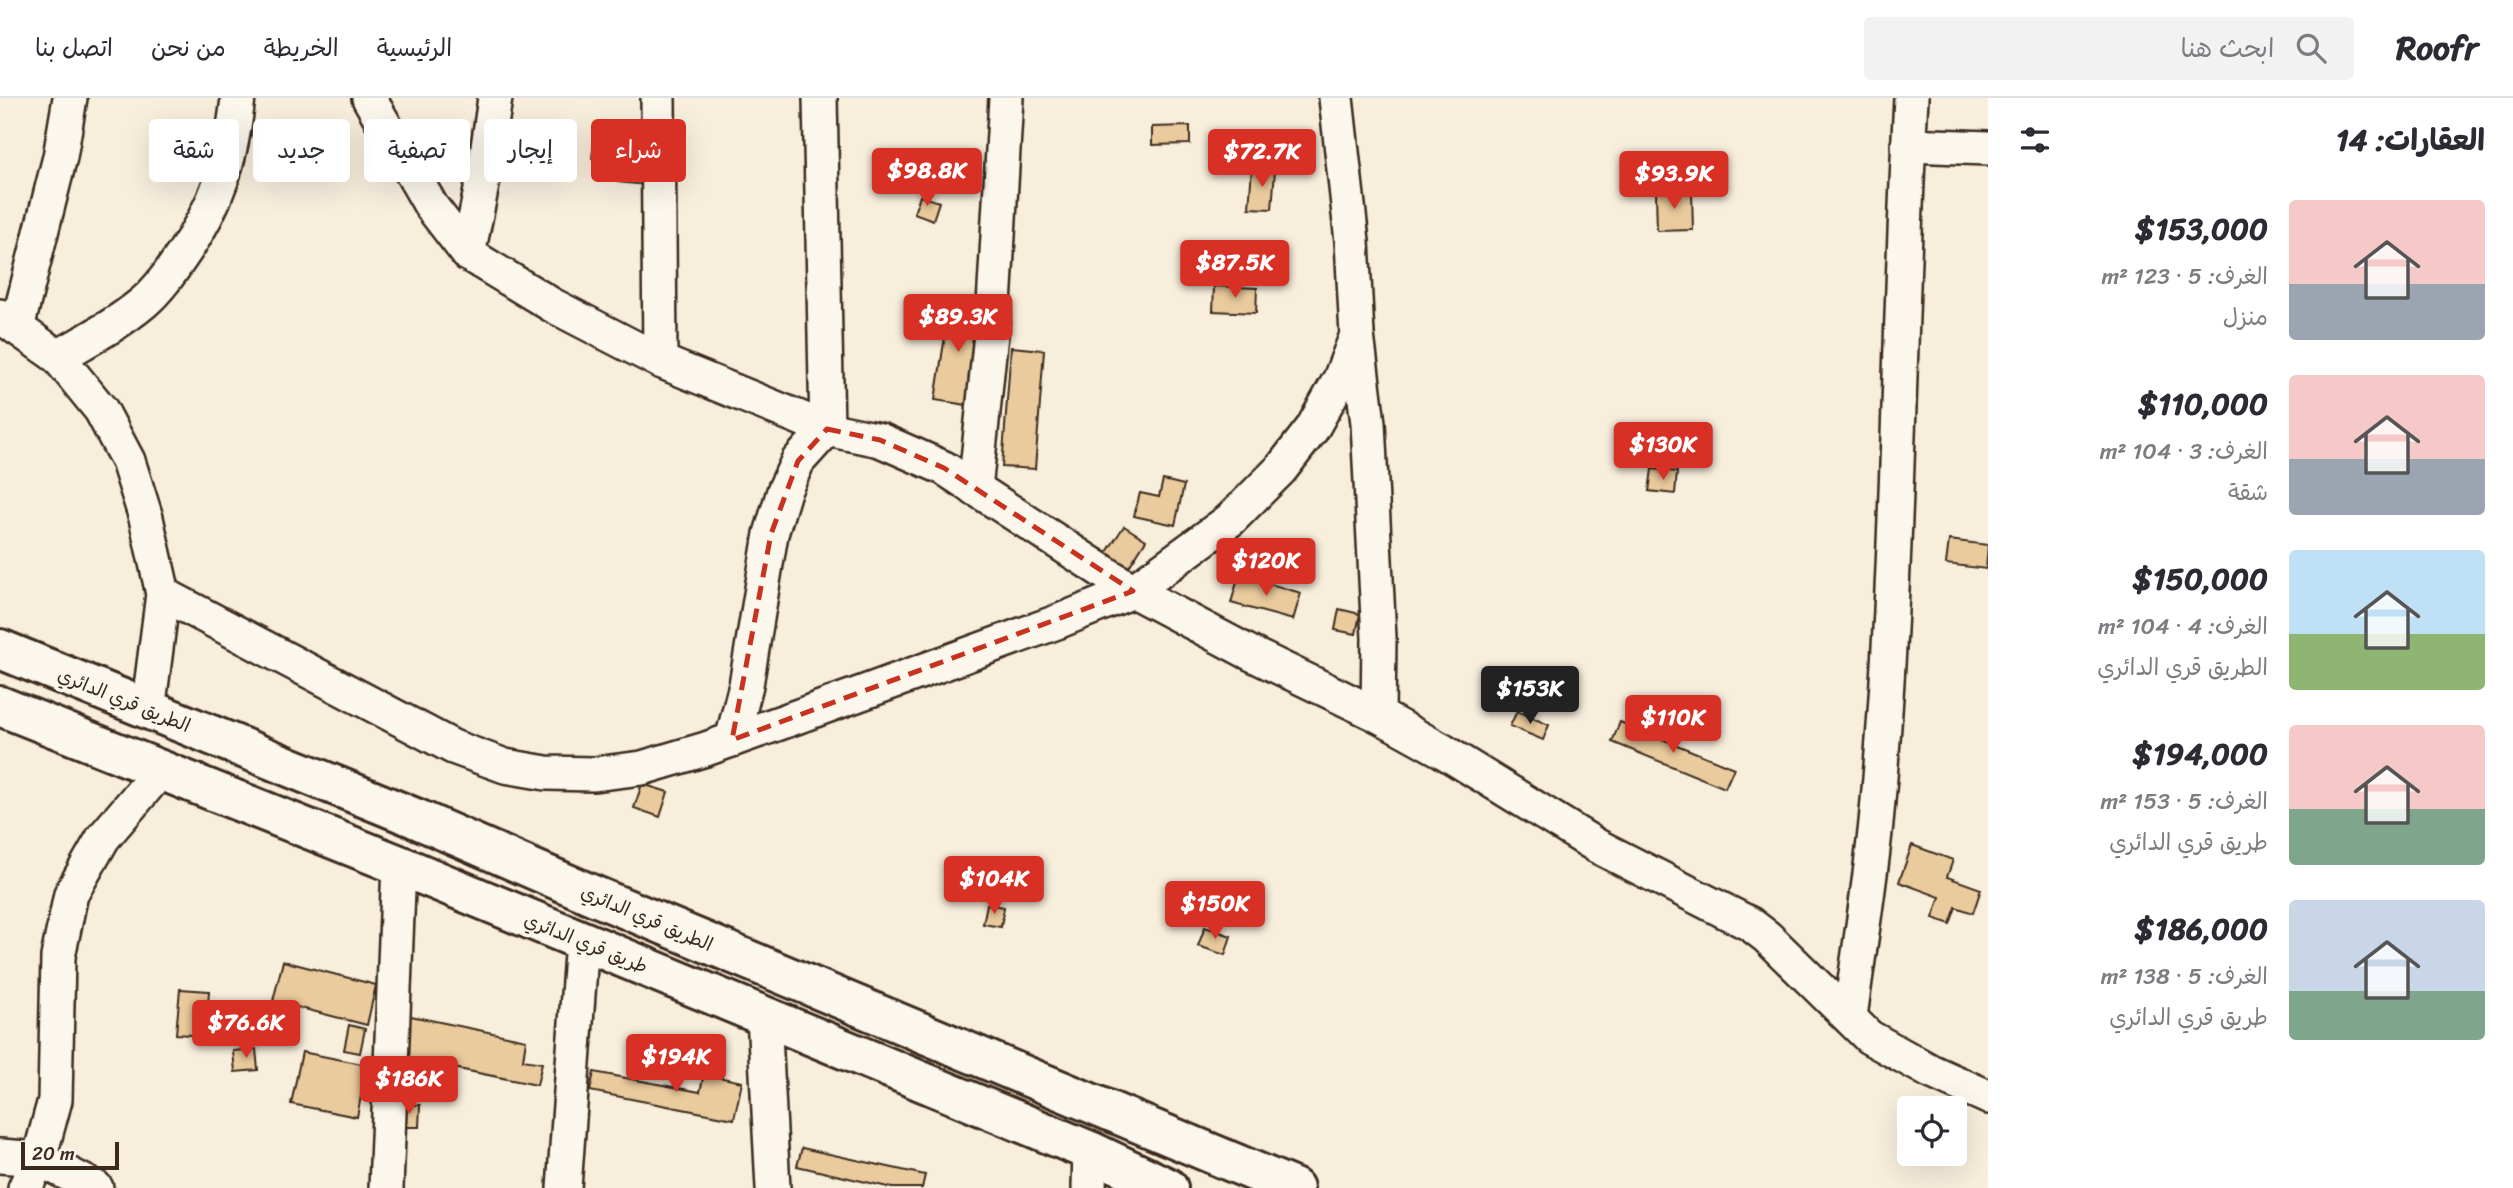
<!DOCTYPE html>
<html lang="ar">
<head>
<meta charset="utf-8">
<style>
	:root { --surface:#fff; --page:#f2f2f3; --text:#2b2b33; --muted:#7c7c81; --line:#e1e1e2; --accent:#d93025 }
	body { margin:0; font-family:Sriracha,"Playpen Sans Arabic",sans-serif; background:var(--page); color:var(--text); direction:rtl; height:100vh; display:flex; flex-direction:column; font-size:26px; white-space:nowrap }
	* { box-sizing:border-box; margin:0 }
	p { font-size:23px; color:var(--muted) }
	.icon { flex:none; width:38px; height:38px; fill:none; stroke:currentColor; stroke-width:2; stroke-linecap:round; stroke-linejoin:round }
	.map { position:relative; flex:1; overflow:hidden; direction:ltr }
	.sheet { display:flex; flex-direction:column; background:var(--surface); width:525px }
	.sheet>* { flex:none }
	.banner { position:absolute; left:21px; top:21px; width:665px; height:63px; direction:rtl; display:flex; gap:14px }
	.tools { position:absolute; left:1897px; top:998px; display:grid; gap:14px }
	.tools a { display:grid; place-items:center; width:70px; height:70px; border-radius:7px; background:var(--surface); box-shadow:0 7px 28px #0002; font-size:35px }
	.scale { position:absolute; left:21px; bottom:18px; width:98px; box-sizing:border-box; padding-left:7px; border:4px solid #3b2a1e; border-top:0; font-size:19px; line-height:24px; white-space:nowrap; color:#3b2a1e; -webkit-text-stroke:5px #fbf7ec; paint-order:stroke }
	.price { position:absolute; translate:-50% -60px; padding:0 16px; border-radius:7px; background:var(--accent); color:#fff; font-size:23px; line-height:46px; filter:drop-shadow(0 2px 4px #0008) }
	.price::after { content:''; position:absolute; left:50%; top:42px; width:21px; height:16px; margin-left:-10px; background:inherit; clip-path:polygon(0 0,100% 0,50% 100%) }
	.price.on { background:#222; color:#fff }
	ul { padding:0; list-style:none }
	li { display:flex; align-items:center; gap:21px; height:175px; padding:0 28px }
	li span { display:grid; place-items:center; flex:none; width:196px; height:140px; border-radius:7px; color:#555 }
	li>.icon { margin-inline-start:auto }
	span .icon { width:84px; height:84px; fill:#fffc; stroke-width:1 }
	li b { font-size:30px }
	h2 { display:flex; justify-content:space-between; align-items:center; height:84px; padding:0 28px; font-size:30px }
	.tag { padding:0 24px; border-radius:7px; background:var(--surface); box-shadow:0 7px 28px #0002; font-size:24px; line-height:63px }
	.tag.on { background:var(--accent); color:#fff }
	header { display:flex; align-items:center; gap:42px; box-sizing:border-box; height:98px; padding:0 35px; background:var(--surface); border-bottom:2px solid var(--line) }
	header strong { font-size:33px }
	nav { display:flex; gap:38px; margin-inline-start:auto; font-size:24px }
	.search { width:490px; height:63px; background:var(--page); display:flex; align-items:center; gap:18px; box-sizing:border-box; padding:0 24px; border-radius:7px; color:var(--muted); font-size:26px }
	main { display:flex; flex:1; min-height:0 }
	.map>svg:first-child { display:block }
</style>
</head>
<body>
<header>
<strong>Roofr</strong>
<div class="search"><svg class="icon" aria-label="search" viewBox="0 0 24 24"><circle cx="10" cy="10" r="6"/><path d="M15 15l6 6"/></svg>ابحث هنا</div>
<nav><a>الرئيسية</a><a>الخريطة</a><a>من نحن</a><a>اتصل بنا</a></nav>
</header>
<main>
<section class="sheet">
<h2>العقارات: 14<svg class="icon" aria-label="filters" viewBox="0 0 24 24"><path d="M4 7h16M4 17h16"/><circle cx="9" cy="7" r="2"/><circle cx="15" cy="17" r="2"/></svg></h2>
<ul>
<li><span style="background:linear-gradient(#f6c9c9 60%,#9aa5b1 0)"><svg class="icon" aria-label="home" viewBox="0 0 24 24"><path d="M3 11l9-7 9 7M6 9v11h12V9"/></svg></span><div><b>$153,000</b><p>الغرف: 5 · 123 m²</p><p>منزل</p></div></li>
<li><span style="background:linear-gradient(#f6c9c9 60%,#9aa5b1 0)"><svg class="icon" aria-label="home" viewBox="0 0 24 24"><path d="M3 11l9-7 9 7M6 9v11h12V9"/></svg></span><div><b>$110,000</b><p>الغرف: 3 · 104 m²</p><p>شقة</p></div></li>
<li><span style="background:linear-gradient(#bfe0f5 60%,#8fb573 0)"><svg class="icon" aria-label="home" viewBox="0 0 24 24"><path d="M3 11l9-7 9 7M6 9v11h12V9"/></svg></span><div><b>$150,000</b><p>الغرف: 4 · 104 m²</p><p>الطريق قري الدائري</p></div></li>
<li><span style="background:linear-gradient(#f6c9c9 60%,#7fa58c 0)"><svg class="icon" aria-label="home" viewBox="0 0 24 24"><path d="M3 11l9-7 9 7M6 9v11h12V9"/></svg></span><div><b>$194,000</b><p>الغرف: 5 · 153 m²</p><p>طريق قري الدائري</p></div></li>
<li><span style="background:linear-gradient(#c9d6e8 65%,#7fa58c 0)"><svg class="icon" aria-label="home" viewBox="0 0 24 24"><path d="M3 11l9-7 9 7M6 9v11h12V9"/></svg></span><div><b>$186,000</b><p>الغرف: 5 · 138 m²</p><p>طريق قري الدائري</p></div></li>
</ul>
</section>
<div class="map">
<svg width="1988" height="1090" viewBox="0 0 1988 1090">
	<rect width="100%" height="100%" fill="#f8eedc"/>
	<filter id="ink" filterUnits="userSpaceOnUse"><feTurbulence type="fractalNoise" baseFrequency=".0143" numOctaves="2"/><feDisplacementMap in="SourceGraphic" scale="14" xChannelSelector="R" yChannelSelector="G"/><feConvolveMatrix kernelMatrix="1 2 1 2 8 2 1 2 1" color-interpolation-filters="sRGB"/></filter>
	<g filter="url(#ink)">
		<!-- building -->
		<g fill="#eacb9d" stroke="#3b2a1e" stroke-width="2">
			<path d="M 1190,28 L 1190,46 L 1152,47 L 1152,29 Z"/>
			<path d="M 595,38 L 651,46 L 648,68 L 592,60 Z"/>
			<path d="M 619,65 L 647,69 L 645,87 L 618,84 Z"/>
			<path d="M 1252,70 L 1275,72 L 1272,111 L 1249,110 Z"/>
			<path d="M 1656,94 L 1692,94 L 1693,132 L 1657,133 Z"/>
			<path d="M 920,98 L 939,104 L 933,122 L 914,115 Z"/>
			<path d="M 1214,188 L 1257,190 L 1256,215 L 1213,213 Z"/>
			<path d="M 950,206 L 982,211 L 967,307 L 935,302 Z"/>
			<path d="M 1011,249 L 1044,252 L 1035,371 L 1002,369 Z"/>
			<path d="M 1652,371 L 1677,374 L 1675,396 L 1649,393 Z"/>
			<path d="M 1163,382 L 1184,387 L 1175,427 L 1134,418 L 1140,395 L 1159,399 Z"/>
			<path d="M 1124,428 L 1146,442 L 1123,478 L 1101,463 Z"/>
			<path d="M 1949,442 L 1988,447 L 1986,471 L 1946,466 Z"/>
			<path d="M 1239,477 L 1301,495 L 1293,522 L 1231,505 Z"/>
			<path d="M 1339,511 L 1360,516 L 1356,536 L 1335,532 Z"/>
			<path d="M 1517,613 L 1549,627 L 1543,642 L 1510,628 Z"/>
			<path d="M 1620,624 L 1734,670 L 1725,690 L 1612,644 Z"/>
			<path d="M 642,686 L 668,694 L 660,719 L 634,710 Z"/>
			<path d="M 1912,747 L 1953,762 L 1947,779 L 1981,791 L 1973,815 L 1956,809 L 1950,826 L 1933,820 L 1940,799 L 1899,784 Z"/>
			<path d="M 987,806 L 1004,809 L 1001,829 L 983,826 Z"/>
			<path d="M 1205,829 L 1231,838 L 1225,857 L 1198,848 Z"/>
			<path d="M 283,863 L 376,887 L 367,927 L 273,903 Z"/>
			<path d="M 180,891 L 209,893 L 206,938 L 176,936 Z"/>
			<path d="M 406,917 L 526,942 L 523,962 L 542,965 L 537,987 L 419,963 L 415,983 L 394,978 Z"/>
			<path d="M 349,927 L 365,931 L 360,955 L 344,952 Z"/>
			<path d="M 256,951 L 258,972 L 235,974 L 233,953 Z"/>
			<path d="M 302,954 L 367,967 L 357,1019 L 291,1006 Z"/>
			<path d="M 594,974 L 700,994 L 704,976 L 742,984 L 734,1021 L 590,993 Z"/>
			<path d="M 399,1007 L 420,1007 L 419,1029 L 398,1029 Z"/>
			<path d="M 802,1050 L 925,1077 L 922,1090 L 892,1090 L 797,1068 Z"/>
		</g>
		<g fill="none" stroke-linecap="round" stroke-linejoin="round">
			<defs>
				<g id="minor">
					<path d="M 369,0 L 431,108 L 468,156 L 552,207 L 660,263 L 827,331 L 880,342 L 944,370 L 1133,493 L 1252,556 L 1378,617 L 1443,653 L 1597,748 L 1750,826 L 1767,839 L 1869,939 L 1930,973 L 1988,999"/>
					<path d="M 658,0 L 660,263"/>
					<path d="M 1336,0 L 1352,143 L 1357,237 L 1368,325 L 1379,540 L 1378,617"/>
					<path d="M 1908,47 L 1988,50"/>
					<path d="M 468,156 L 484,77 L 495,0"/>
					<path d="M 0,218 L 58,259 L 101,312 L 128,363 L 146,420 L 163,496 L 148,613"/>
					<path d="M 17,230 L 60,59 L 70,0"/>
					<path d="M 58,259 C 87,242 118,226 144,204 C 159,191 170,175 181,159 C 218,106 231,63 238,0"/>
					<path d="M 975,391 L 994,207 L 1006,0"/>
					<path d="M 163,496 L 453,649 L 505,668 L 546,675 L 594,676 L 642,670 L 706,651 L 785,623 L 1057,524 L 1133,493 L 1230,422 L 1281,371 L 1312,331 L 1340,281 L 1357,237"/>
					<path d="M 732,642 L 746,587 L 771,436 L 784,393 L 798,363 L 827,331 L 820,0"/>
					<path d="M 764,918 L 773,1090"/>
					<path d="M 1850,919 C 1859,851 1871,782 1877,714 C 1899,477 1898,238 1911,0"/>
					<path d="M 0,1058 L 39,1061 L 96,1090"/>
					<path d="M 25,1090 L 39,1061 L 55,1002 L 58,859 L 71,796 L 103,740 L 160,673"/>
					<path d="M 386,1090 L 399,767"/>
					<path d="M 564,1090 L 582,842"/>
					<path d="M 1089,1090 L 1090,1053"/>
				</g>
				<g id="trunk">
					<path d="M 0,551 L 415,720 L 595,798 L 1294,1090"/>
					<path d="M 0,608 L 399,767 L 1090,1053 L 1168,1090"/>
				</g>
			</defs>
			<!-- minor casing -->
			<use href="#minor" stroke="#3b2a1e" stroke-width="38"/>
			<!-- trunk casing -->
			<use href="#trunk" stroke="#3b2a1e" stroke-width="44"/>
			<!-- minor -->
			<use href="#minor" stroke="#fbf7ec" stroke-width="33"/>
			<!-- trunk -->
			<use href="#trunk" stroke="#fbf7ec" stroke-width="38"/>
		</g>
	</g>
	<!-- marked area -->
	<path fill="none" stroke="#c8321e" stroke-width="5" stroke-dasharray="14 9" stroke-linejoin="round" d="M 827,331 L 880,342 L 944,370 L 1133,493 L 732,642 L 771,436 L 798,363 Z"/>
	<g text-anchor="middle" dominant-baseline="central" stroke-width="7" stroke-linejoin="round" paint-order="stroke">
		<!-- street labels -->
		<g font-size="19" fill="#3b2a1e" stroke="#fbf7ec">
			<text transform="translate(124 602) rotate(22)">الطريق قري الدائري</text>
			<text transform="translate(647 820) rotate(23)">الطريق قري الدائري</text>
			<text transform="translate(586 845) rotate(22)">طريق قري الدائري</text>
		</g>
	</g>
</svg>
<div class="tools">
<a><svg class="icon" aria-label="locate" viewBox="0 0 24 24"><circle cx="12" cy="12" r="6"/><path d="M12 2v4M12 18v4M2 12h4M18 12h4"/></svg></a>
</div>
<div class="scale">20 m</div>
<b class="price" style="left:1262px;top:91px">$72.7K</b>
<b class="price" style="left:927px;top:110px">$98.8K</b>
<b class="price" style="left:1674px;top:113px">$93.9K</b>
<b class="price" style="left:1235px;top:202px">$87.5K</b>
<b class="price" style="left:958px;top:256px">$89.3K</b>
<b class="price" style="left:1663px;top:384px">$130K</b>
<b class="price" style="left:1266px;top:500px">$120K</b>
<b class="price on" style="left:1530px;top:628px">$153K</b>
<b class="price" style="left:1673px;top:657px">$110K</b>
<b class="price" style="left:994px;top:818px">$104K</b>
<b class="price" style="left:1215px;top:843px">$150K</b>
<b class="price" style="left:246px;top:962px">$76.6K</b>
<b class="price" style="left:676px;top:996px">$194K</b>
<b class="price" style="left:409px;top:1018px">$186K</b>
<div class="banner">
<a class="tag on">شراء</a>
<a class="tag">إيجار</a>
<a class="tag">تصفية</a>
<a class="tag">جديد</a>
<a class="tag">شقة</a>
</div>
</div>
</main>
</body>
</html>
